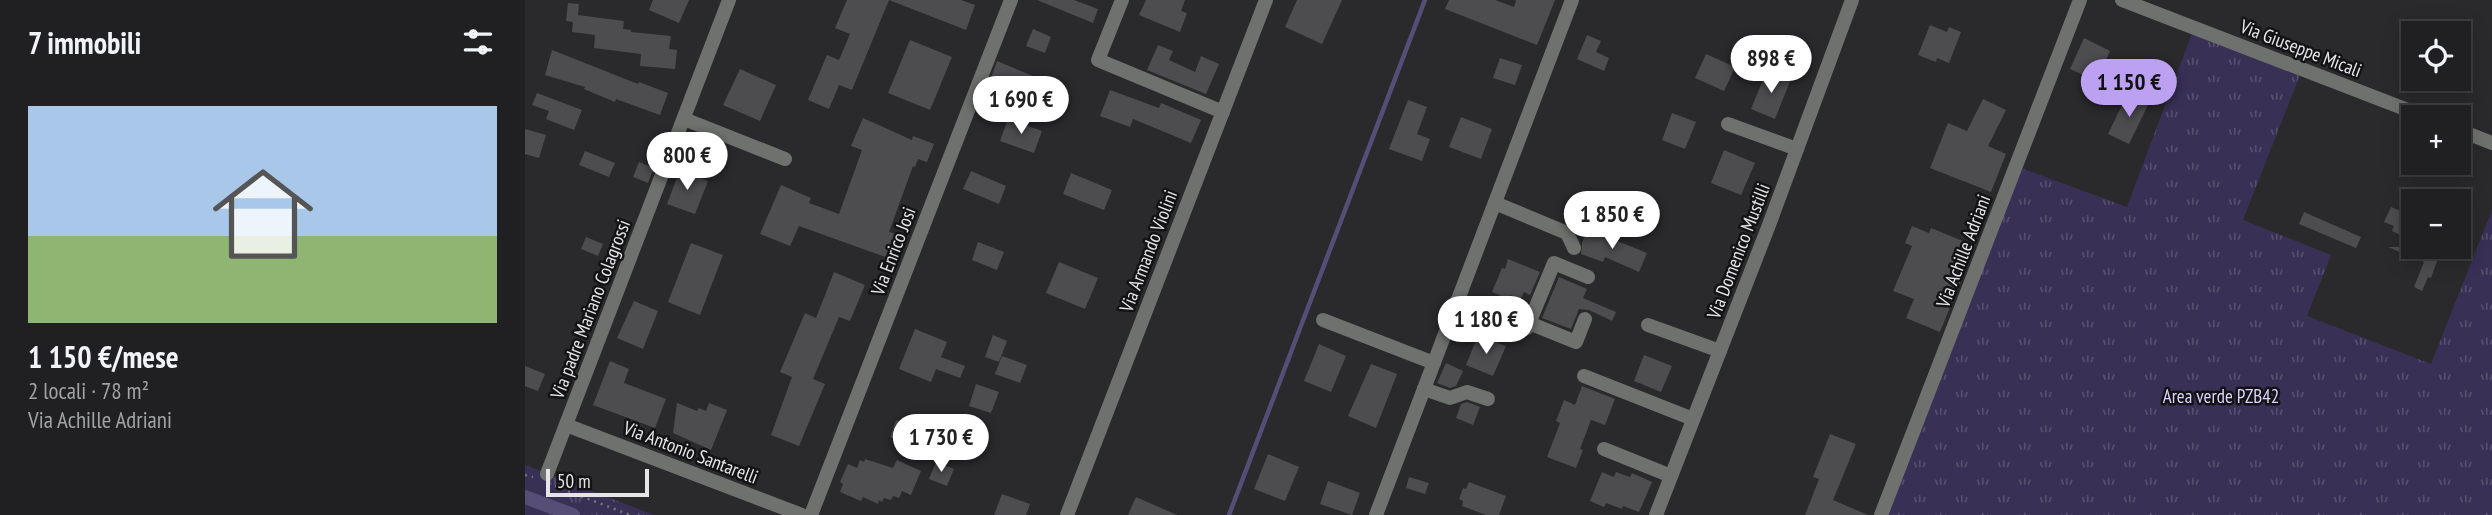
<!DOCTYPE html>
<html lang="it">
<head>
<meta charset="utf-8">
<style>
	:root { --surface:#202022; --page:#2d2d2f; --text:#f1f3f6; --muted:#a2a3a5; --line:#3d3e40; --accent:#bca0f2 }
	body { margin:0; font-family:"PT Sans Narrow",sans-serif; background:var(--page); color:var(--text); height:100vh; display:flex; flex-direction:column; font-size:26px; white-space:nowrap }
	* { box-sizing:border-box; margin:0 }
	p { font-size:23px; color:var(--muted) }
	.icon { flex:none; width:38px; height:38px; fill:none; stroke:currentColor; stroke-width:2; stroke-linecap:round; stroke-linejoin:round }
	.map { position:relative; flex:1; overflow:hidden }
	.side { display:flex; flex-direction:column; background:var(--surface); width:525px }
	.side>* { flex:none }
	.controls { position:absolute; left:1876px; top:21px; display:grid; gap:14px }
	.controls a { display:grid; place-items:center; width:70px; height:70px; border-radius:0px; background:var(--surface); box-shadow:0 4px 18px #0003,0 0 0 2px var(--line); font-size:35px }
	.scale { position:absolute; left:21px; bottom:18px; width:103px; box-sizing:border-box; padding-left:7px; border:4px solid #e5e5e7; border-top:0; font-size:19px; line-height:24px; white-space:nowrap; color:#e5e5e7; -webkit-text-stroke:5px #131214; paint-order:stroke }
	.price { position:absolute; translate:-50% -60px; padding:0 16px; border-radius:24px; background:#fff; color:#222; font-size:23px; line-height:46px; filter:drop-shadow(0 2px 4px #0008) }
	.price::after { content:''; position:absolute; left:50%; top:42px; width:21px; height:16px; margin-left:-10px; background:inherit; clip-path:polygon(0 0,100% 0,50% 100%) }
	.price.on { background:var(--accent); color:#111 }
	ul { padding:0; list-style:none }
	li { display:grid; align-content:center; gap:14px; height:371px; padding:0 28px }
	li+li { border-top:2px solid var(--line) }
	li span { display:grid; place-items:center; height:217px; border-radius:0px; color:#555 }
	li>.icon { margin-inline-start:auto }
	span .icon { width:126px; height:126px; fill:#fffc; stroke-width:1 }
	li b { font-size:30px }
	h2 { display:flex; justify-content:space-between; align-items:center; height:84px; padding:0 28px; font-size:30px }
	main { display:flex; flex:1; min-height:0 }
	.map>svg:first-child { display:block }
</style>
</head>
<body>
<main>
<section class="side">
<h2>7 immobili<svg class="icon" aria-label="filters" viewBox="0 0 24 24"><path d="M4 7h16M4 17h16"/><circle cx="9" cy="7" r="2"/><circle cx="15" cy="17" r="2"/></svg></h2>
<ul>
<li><span style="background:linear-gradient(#a9c7e8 60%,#8fb573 0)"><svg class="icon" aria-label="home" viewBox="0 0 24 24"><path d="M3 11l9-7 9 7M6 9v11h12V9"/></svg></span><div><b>1 150 €/mese</b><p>2 locali · 78 m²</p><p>Via Achille Adriani</p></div></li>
</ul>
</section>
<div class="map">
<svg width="1967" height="515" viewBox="0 0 1967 515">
	<defs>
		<pattern id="grass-tufts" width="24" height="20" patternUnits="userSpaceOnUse" patternTransform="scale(1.75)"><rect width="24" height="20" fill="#383055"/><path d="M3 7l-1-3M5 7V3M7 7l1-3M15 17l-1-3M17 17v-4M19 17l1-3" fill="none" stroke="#554e6d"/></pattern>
	</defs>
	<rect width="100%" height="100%" fill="#2a2a2d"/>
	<!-- grass -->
	<g fill="url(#grass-tufts)">
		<path d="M 1669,28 L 1777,70 L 1718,220 L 1806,255 L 1782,316 L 1906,364 L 1967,210 L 1967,515 L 1356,515 L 1491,166 L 1602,207 Z"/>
		<path d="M 0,465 L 129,515 L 0,515 Z"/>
	</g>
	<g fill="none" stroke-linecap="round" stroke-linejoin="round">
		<!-- stream -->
		<path stroke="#574e77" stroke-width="4.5" d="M 704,515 L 900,0"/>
		<!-- canal -->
		<path stroke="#574e77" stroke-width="14" d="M 0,497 L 48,515"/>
	</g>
	<!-- building -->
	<g fill="#4d4d50">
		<path d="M 128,0 L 164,0 L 154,23 L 124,10 Z"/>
		<path d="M 322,0 L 364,0 L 327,90 L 314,85 L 304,109 L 283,100 L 302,55 L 314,60 L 325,34 L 310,28 Z"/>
		<path d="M 364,0 L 436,0 L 450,5 L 441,30 Z"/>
		<path d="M 512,0 L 549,0 L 573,9 L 568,23 Z"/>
		<path d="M 621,0 L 660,0 L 656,11 L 662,13 L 655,32 L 614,15 Z"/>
		<path d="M 772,0 L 817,0 L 797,44 L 760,27 Z"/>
		<path d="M 924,0 L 970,0 L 989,7 L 991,0 L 1030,0 L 1012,45 L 920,9 Z"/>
		<path d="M 43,3 L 54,4 L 53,15 L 99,21 L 98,29 L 106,30 L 106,32 L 146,36 L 144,49 L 152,50 L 150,69 L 115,66 L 116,54 L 69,48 L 70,35 L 47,32 L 48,22 L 41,21 Z"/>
		<path d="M 1405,25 L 1422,32 L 1424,27 L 1436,32 L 1424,63 L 1412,58 L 1411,62 L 1393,55 Z"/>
		<path d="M 508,29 L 526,37 L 520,53 L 501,46 Z"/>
		<path d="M 1062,35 L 1076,41 L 1071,52 L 1084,58 L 1079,71 L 1052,59 Z"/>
		<path d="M 1559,38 L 1585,51 L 1571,81 L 1545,69 Z"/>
		<path d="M 385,40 L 427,57 L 405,110 L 363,93 Z"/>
		<path d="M 633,45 L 648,51 L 644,60 L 670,72 L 676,56 L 694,64 L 681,94 L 622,70 Z"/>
		<path d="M 27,50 L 113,84 L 114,82 L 143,93 L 135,115 L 91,99 L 90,102 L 59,89 L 60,87 L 20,75 Z"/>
		<path d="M 1181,54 L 1210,67 L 1199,91 L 1170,78 Z"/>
		<path d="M 975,58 L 997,65 L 990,85 L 968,78 Z"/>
		<path d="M 472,61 L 537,88 L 528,110 L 464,84 Z"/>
		<path d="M 215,69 L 251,85 L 235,121 L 198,105 Z"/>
		<path d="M 1247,71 L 1266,79 L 1250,119 L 1226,109 L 1240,75 L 1244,77 Z"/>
		<path d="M 585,90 L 634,108 L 636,103 L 676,120 L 666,143 L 608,119 L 605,127 L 575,116 Z"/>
		<path d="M 12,93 L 57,110 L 49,130 L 21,119 L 24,111 L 7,105 Z"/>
		<path d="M 1603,93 L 1624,103 L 1604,144 L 1583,134 Z"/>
		<path d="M 1458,99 L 1481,110 L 1463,146 L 1481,154 L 1466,192 L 1405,168 L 1423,123 L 1442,131 Z"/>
		<path d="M 883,100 L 902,107 L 892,134 L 905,139 L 897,161 L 864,149 Z"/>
		<path d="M 1147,113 L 1171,122 L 1160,149 L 1137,140 Z"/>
		<path d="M 936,117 L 967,129 L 956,159 L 924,147 Z"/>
		<path d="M 338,118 L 387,140 L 388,136 L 409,144 L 402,162 L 393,159 L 390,167 L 388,166 L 364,232 L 372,234 L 363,258 L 274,226 L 265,246 L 235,234 L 256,185 L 286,198 L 284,203 L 314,214 L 337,150 L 326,146 Z"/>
		<path d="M 483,119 L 517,131 L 509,153 L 475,141 Z"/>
		<path d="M 0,129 L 21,135 L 14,158 L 0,154 Z"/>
		<path d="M 1199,150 L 1230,163 L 1216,195 L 1186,183 Z"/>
		<path d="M 60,151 L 90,163 L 84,177 L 54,165 Z"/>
		<path d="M 114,162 L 129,168 L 123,183 L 108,177 Z"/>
		<path d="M 155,170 L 183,181 L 170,214 L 142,204 Z"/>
		<path d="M 446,171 L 481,186 L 474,204 L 438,189 Z"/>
		<path d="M 546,173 L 587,190 L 579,210 L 538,194 Z"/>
		<path d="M 1866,207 L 1888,216 L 1888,247 L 1917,247 L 1906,278 L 1903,277 L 1897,291 L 1889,287 L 1899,262 L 1863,247 L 1878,247 L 1882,238 L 1867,231 L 1869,226 L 1859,222 Z"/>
		<path d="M 1779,212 L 1836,237 L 1831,248 L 1774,224 Z"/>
		<path d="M 1387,226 L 1404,233 L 1406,228 L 1450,246 L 1415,332 L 1381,318 L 1389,299 L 1368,291 L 1387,246 L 1380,243 Z"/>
		<path d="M 1063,229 L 1122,253 L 1114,272 L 1080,257 L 1078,262 L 1056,254 L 1057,243 Z"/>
		<path d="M 61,237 L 78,244 L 73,256 L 56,249 Z"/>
		<path d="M 453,242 L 479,252 L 472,270 L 447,260 Z"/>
		<path d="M 166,243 L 198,255 L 175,315 L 143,302 Z"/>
		<path d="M 983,259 L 1015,272 L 1005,295 L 999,292 L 995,300 L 985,295 L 983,299 L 967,292 L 977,268 L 980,269 Z"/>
		<path d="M 534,262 L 573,278 L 560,309 L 521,293 Z"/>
		<path d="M 309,272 L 340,285 L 325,321 L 314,317 L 288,379 L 300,384 L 274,446 L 246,435 L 267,377 L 255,372 L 280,313 L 291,318 Z"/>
		<path d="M 1034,277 L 1062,289 L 1058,298 L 1091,312 L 1087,321 L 1064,310 L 1054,309 L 1046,329 L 1017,318 Z"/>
		<path d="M 109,301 L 133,311 L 118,349 L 92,338 Z"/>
		<path d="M 390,329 L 422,342 L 416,357 L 440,366 L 435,378 L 411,369 L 406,382 L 374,369 Z"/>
		<path d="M 468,335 L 482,341 L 474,362 L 460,357 Z"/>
		<path d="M 952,338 L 961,341 L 962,339 L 981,346 L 968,376 L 941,365 Z"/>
		<path d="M 794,344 L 821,356 L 806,392 L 779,381 Z"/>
		<path d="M 1119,355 L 1147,366 L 1136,392 L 1109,381 Z"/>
		<path d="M 477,356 L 502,365 L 495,383 L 470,374 Z"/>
		<path d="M 85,361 L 104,369 L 99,383 L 141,399 L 130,428 L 68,405 Z"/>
		<path d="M 921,363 L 938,371 L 931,386 L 925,388 L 912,383 Z"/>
		<path d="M 846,364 L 872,374 L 851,428 L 823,416 Z"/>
		<path d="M 0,366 L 20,374 L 13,391 L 0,386 Z"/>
		<path d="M 451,384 L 474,392 L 466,413 L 444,406 Z"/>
		<path d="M 1057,386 L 1090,399 L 1080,425 L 1066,420 L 1055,449 L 1058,450 L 1051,468 L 1022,457 L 1035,423 L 1031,421 L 1039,400 L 1050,405 Z"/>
		<path d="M 942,402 L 955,407 L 948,425 L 931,418 L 936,404 Z"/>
		<path d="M 152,403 L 172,411 L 174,408 L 181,411 L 184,403 L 202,410 L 186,450 L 148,433 Z"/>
		<path d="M 371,420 L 398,430 L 391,447 L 365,437 Z"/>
		<path d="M 1305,434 L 1331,444 L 1308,500 L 1343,515 L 1280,515 L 1294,479 L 1288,477 Z"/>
		<path d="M 743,454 L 774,467 L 760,501 L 729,489 Z"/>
		<path d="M 340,459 L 368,468 L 372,460 L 396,471 L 386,495 L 377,491 L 374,498 L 368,496 L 366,500 L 359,498 L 357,502 L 354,500 L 353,504 L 338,497 L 336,501 L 315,492 L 318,484 L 315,482 L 323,464 L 332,468 L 335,460 L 339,462 Z"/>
		<path d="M 411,462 L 429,469 L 422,486 L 404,479 Z"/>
		<path d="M 1077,472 L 1089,477 L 1091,472 L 1105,477 L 1107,473 L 1127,482 L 1114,512 L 1098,506 L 1097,509 L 1081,503 L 1079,507 L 1065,501 Z"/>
		<path d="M 884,477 L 904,483 L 900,494 L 881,488 Z"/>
		<path d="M 803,481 L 835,493 L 827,515 L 795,504 Z"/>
		<path d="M 944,482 L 981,496 L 974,515 L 961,515 L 937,506 L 938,501 L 934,499 L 938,488 L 941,489 Z"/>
		<path d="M 477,494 L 505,504 L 501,515 L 469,515 Z"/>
		<path d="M 611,497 L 652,515 L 603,515 Z"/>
	</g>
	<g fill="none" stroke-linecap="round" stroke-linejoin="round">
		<!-- path -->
		<g stroke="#767678" stroke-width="2.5" stroke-dasharray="2 5" stroke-linecap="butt">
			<path d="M 0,475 L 8,477"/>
			<path d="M 30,486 L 105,515"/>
		</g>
		<!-- minor -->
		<g stroke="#6f716f" stroke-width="14">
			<path d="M 597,0 L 573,60 L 698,112"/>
			<path d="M 1597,0 L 1901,117"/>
			<path d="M 159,119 L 260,159"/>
			<path d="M 1203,124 L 1272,149"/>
			<path d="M 1934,130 L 1967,143"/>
			<path d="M 970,203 L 1042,233 L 1049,248"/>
			<path d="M 932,301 L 1002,328 L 1029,263 L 1063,277"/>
			<path d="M 798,320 L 909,363"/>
			<path d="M 1004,323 L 1051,342 L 1060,319"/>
			<path d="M 1123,325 L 1195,351"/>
			<path d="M 1059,376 L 1168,419"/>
			<path d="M 899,389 L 925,398 L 942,392 L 963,399"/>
			<path d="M 41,425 L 277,515"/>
			<path d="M 1079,449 L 1146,476"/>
			<path d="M 22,474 L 204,0"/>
			<path d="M 286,515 L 486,0"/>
			<path d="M 542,515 L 741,0"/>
			<path d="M 851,515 L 1047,0"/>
			<path d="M 1131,515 L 1244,225 L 1327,0"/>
			<path d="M 1356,515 L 1555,0"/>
		</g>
	</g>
	<g text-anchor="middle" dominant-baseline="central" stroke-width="5" stroke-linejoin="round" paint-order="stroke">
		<!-- street labels -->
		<g font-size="19" fill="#e5e5e7" stroke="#131214">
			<text transform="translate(1776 48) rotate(21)">Via Giuseppe Micali</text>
			<text transform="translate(368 251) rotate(-69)">Via Enrico Josi</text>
			<text transform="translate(623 251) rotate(-69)">Via Armando Violini</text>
			<text transform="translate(1213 251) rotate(-69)">Via Domenico Mustilli</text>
			<text transform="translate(1438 251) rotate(-69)">Via Achille Adriani</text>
			<text transform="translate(65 309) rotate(-69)">Via padre Mariano Colagrossi</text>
			<text transform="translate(166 452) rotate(21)">Via Antonio Santarelli</text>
		</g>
		<!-- park labels -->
		<g font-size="19" fill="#dbd3fd" stroke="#131214">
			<text x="1696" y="396">Area verde PZB42</text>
		</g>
	</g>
</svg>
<div class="controls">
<a><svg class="icon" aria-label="locate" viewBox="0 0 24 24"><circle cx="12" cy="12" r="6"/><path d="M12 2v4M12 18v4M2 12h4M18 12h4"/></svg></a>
<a>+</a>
<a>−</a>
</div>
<div class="scale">50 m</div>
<b class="price" style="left:1246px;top:95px">898 €</b>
<b class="price on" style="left:1604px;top:119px">1 150 €</b>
<b class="price" style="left:496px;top:136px">1 690 €</b>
<b class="price" style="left:162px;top:192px">800 €</b>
<b class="price" style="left:1087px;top:251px">1 850 €</b>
<b class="price" style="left:961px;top:356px">1 180 €</b>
<b class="price" style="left:416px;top:474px">1 730 €</b>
</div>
</main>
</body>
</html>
